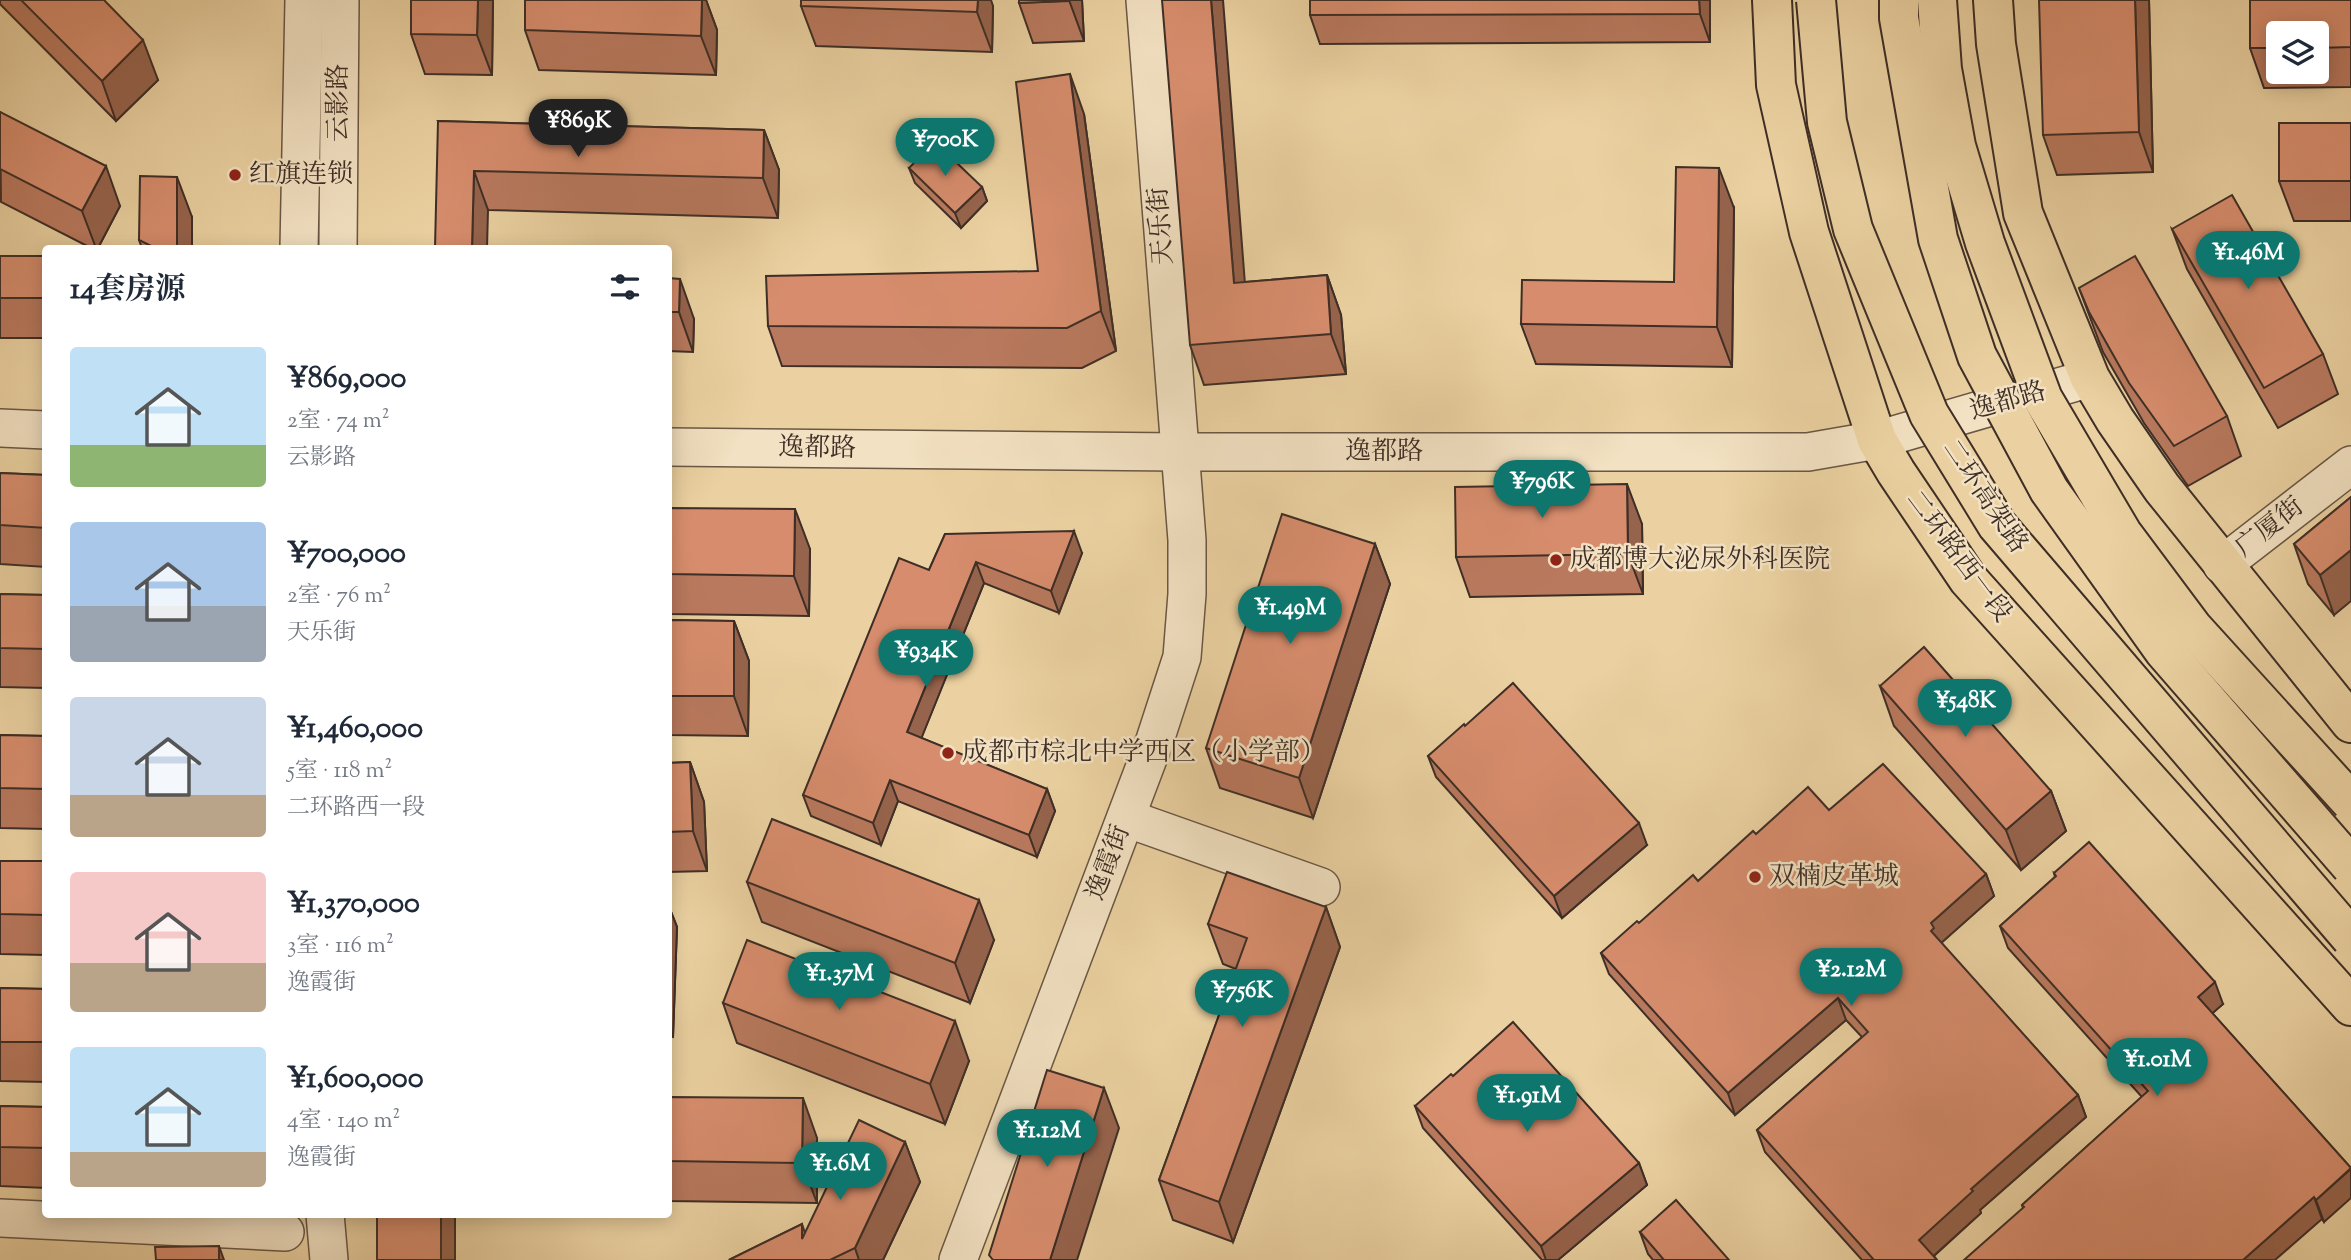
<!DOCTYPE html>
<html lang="zh">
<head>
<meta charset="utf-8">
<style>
	:root { --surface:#fff; --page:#f6f6f7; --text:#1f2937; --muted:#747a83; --accent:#0f766e }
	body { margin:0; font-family:"Sorts Mill Goudy","Noto Serif SC",serif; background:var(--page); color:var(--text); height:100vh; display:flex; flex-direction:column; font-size:26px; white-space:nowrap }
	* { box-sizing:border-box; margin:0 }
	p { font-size:23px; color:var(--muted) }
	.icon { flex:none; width:38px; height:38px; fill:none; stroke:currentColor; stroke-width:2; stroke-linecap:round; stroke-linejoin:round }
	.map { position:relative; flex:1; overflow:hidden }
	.drawer { position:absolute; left:42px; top:245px; width:630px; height:973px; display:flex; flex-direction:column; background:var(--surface); border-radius:7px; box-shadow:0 4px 18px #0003 }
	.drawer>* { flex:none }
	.controls { position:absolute; left:2266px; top:21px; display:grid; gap:14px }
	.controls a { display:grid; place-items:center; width:63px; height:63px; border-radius:7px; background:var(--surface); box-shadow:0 4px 18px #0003; font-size:35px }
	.price { position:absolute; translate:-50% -60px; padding:0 16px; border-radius:24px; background:var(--accent); color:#fff; font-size:23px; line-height:46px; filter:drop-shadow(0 2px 4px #0008) }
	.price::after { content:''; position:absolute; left:50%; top:42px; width:21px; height:16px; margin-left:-10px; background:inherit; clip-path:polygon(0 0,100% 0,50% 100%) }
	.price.active { background:#222; color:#fff }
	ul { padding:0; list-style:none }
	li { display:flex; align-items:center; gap:21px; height:175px; padding:0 28px }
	li span { display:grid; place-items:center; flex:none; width:196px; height:140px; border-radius:7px; color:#555 }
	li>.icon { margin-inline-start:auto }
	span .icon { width:84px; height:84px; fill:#fffc; stroke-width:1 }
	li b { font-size:30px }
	h2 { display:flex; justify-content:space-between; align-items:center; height:84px; padding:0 28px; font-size:30px }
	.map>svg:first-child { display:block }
</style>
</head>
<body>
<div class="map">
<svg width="2351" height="1260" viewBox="0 0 2351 1260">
	<rect width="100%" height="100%" fill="#ebd1a1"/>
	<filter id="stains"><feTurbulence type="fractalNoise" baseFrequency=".00286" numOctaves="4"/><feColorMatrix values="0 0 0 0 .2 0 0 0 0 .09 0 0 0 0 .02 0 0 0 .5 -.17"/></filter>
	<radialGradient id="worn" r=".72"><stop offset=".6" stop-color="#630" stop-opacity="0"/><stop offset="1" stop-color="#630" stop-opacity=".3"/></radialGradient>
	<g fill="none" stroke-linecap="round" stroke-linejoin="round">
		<defs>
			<g id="minor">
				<path d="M 299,248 L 304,0"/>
				<path d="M 338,248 L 340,0"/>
				<path d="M 0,428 L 46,430"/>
				<path d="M 668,447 L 1180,452 L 1808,452 L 1877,440 L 2090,378"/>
				<path d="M 2222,565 L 2351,465"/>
				<path d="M 1126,818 L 1321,887"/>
				<path d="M 325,1214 L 329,1260"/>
				<path d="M 0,1218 L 285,1232"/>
				<path d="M 958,1260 L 1155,740 L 1182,657 L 1187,594 L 1187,540 L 1145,0"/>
			</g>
			<g id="major">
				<path d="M 1772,0 L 1776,85 L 1809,232 L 1877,440 L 1896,472 L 1968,579 L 2351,1006"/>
				<path d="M 1993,0 L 1996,44 L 2023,213 L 2090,378 L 2115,420 L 2162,488 L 2351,723"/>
			</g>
		</defs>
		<!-- minor casing -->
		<use href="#minor" stroke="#695745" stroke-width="40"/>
		<!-- major casing -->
		<use href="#major" stroke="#3e2e26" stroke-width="42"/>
		<!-- minor -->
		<use href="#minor" stroke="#f2e1c2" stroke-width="37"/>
		<!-- major -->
		<use href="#major" stroke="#ebd1a1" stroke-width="38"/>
		<defs>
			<g id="highway-bridge">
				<path d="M 1816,0 L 1827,122 L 1853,229 L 1929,414 L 1997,525 L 2351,938"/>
				<path d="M 1899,0 L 1899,18 L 1938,239 L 1977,356 L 2049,490 L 2164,651 L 2351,866"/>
				<path d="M 1937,0 L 1942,69 L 1956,146 L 1985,243 L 2043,399 L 2122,533 L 2193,628 L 2351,802"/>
			</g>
		</defs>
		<!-- highway-bridge casing -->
		<use href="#highway-bridge" stroke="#3e2e26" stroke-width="42" stroke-linecap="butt"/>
		<!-- highway-bridge -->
		<use href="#highway-bridge" stroke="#ebd1a1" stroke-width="38"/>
	</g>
	<!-- wall -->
	<g fill="#b9795e" stroke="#3e2e26" stroke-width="2" fill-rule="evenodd">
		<path d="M 0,0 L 104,0 L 158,80 L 116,121 L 0,4 Z"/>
		<path d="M 493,0 L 492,75 L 425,74 L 411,34 Z"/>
		<path d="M 525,0 L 706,0 L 717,30 L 716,75 L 539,70 L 525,30 Z"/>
		<path d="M 1082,0 L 1084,41 L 1033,43 L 1019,3 Z"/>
		<path d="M 1310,0 L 1710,0 L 1710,42 L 1320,44 L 1310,15 Z"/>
		<path d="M 2149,0 L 2153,172 L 2057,175 L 2043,135 Z"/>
		<path d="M 2250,0 L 2351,0 L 2351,87 L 2264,88 L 2250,48 ZM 2278,33 L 2317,33 L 2317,72 L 2278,72 Z"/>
		<path d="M 801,6 L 993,6 L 992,52 L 816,46 Z"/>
		<path d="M 0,112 L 120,206 L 98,248 L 91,248 L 1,202 Z"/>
		<path d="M 1084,114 L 1116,351 L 1082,368 L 782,366 L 768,326 L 1038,271 Z"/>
		<path d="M 438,121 L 764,130 L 779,170 L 778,218 L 488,210 Z"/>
		<path d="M 2351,123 L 2351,221 L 2294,221 L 2279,181 Z"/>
		<path d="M 909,168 L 982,187 L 987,201 L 961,228 L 915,183 Z"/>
		<path d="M 1734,208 L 1732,367 L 1536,364 L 1521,324 L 1674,282 Z"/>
		<path d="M 192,217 L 192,248 L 142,248 L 139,240 Z"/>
		<path d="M 2172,229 L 2323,354 L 2338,394 L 2278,428 L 2187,269 Z"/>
		<rect x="0" y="256" width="46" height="82"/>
		<path d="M 1327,275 L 1341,315 L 1346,374 L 1204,385 L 1190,345 L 1245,282 Z"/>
		<path d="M 668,278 L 694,319 L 693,352 L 668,351 Z"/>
		<path d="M 2079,288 L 2227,416 L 2241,456 L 2188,486 L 2144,423 L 2103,352 Z"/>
		<path d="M 0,473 L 46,475 L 46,567 L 0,564 Z"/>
		<path d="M 2351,497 L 2334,615 L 2308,584 L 2294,544 Z"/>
		<path d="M 668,508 L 810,549 L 809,616 L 668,614 Z"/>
		<path d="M 1642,524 L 1643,594 L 1470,597 L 1456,557 Z"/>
		<path d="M 945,534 L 1082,553 L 1059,613 L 984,583 L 921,738 L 1047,789 L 1055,811 L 1037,857 L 898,801 L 881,845 L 811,816 L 803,795 L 929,570 Z"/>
		<path d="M 1375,544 L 1390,584 L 1313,818 L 1220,788 L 1206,748 Z"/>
		<path d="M 0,594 L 46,595 L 46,688 L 0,687 Z"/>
		<path d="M 668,620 L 734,621 L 749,661 L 748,736 L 668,735 Z"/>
		<path d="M 1880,686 L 2051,791 L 2066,831 L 2021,870 L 1894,726 Z"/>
		<path d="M 1465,726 L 1647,845 L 1562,918 L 1436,777 L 1428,756 Z"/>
		<path d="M 0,735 L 46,736 L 46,829 L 0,828 Z"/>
		<path d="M 690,762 L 704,802 L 707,871 L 668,872 L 668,763 Z"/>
		<path d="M 1829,810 L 1986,874 L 1994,896 L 1941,943 L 2078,1095 L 2086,1117 L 1980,1210 L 1981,1213 L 1934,1256 L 1937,1260 L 1862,1260 L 1765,1152 L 1757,1130 L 1862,1037 L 1846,1020 L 1735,1115 L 1609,974 L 1601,953 L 1639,923 L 1698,881 L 1756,834 Z"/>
		<path d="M 0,861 L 46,861 L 46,955 L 0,954 Z"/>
		<path d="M 2054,873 L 2223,1004 L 2212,1013 L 2351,1168 L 2324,1222 L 2322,1219 L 2023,1208 L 2022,1205 L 2142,1097 L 2008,948 L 2000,926 L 2055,877 Z"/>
		<path d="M 747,882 L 994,940 L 970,1003 L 762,922 Z"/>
		<path d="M 668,904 L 677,927 L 673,1037 L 668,1036 Z"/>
		<path d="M 1326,907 L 1340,947 L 1233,1242 L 1173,1220 L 1159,1180 L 1236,969 L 1223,964 L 1208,924 Z"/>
		<path d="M 0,988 L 46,989 L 46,1082 L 0,1081 Z"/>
		<path d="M 723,1003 L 969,1061 L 945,1124 L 737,1043 Z"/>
		<path d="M 668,1097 L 817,1138 L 817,1203 L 668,1201 Z"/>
		<path d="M 0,1106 L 46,1107 L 46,1188 L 0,1186 Z"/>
		<path d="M 1415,1106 L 1639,1163 L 1647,1185 L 1558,1260 L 1542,1260 L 1423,1128 Z"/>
		<path d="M 905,1142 L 920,1182 L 883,1260 L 729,1260 L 802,1224 L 805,1233 Z"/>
		<path d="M 1640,1232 L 1729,1260 L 1653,1260 L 1648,1254 Z"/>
	</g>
	<!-- shaded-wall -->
	<g fill="#96634c" stroke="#3e2e26" stroke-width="2">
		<path d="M 478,0 L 493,0 L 492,75 L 477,35 Z"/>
		<path d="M 702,0 L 706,0 L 717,30 L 716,75 L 701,36 Z"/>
		<path d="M 978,0 L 991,0 L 993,6 L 992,52 L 977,12 Z"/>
		<path d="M 1069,0 L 1082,0 L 1084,41 Z"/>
		<path d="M 1211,0 L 1223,0 L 1248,323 L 1234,283 Z"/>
		<path d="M 1699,0 L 1710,0 L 1710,42 L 1700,14 Z"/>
		<path d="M 2135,0 L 2149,0 L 2153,172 L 2139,132 Z"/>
		<path d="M 143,40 L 158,80 L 116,121 L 102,81 Z"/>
		<path d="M 1070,74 L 1084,114 L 1116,351 L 1101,311 Z"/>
		<path d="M 764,130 L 779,170 L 778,218 L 763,178 Z"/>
		<path d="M 106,166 L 120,206 L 98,248 L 96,248 L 82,211 Z"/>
		<path d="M 1719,168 L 1734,208 L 1732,367 L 1717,327 Z"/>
		<path d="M 474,171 L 488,210 L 487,248 L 472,248 Z"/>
		<path d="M 177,177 L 192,217 L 192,248 L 177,248 Z"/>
		<path d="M 982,187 L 987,201 L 961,228 L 955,213 Z"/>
		<path d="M 1327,275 L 1341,315 L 1346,374 L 1331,334 Z"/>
		<path d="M 680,279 L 694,319 L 693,352 L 679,312 Z"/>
		<path d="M 1627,484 L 1642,524 L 1643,594 L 1628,554 Z"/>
		<path d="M 795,509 L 810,549 L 809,616 L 794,576 Z"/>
		<path d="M 1074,531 L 1082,553 L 1059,613 L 1051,591 Z"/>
		<path d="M 1375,544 L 1390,584 L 1313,818 L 1299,778 Z"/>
		<path d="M 2351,550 L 2351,601 L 2334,615 L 2320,575 Z"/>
		<path d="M 976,562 L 984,583 L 915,754 L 907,732 Z"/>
		<path d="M 734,621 L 749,661 L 748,736 L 734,696 Z"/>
		<path d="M 690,762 L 704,802 L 707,871 L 693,831 Z"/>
		<path d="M 890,780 L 898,801 L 881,845 L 873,823 Z"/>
		<path d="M 1047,789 L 1055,811 L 1037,857 L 1029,835 Z"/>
		<path d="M 2051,791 L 2066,831 L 2021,870 L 2006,830 Z"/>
		<path d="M 1639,823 L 1647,845 L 1562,918 L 1554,896 Z"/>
		<path d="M 1986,874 L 1994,896 L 1940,944 L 1931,931 L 1931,923 Z"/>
		<path d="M 979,900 L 994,940 L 970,1003 L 955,963 Z"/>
		<path d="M 668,904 L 677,927 L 673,1037 L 668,1023 Z"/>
		<path d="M 1326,907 L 1340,947 L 1233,1242 L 1219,1202 Z"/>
		<path d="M 2215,982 L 2223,1004 L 2206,1019 L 2198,997 Z"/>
		<path d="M 1838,998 L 1846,1020 L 1735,1115 L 1728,1093 Z"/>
		<path d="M 955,1021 L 969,1061 L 945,1124 L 930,1084 Z"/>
		<path d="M 1104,1088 L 1119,1128 L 1077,1260 L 1050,1260 Z"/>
		<path d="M 2078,1095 L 2086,1117 L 1980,1210 L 1981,1213 L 1929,1260 L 1919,1240 L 1971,1189 Z"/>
		<path d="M 803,1098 L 817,1138 L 817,1203 L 802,1163 Z"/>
		<path d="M 905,1142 L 920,1182 L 883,1260 L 859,1260 L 855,1248 Z"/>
		<path d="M 1639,1163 L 1647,1185 L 1558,1260 L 1546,1260 L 1541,1246 Z"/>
		<path d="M 2351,1169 L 2351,1198 L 2324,1222 L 2316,1200 Z"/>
		<path d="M 2314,1197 L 2322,1219 L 2275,1260 L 2243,1260 Z"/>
		<rect x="441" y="1214" width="14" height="46"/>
		<path d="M 219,1246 L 224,1260 L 219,1260 Z"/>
	</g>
	<!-- building -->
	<g fill="#d78d6d" stroke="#3e2e26" stroke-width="2">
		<path d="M 21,0 L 104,0 L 143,40 L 102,81 Z"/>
		<path d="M 411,0 L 478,0 L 477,35 L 411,34 Z"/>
		<path d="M 525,0 L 702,0 L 701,36 L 525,30 Z"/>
		<path d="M 801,0 L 978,0 L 977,12 L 801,6 Z"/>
		<path d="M 1019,0 L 1069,0 L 1069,1 L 1019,3 Z"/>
		<path d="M 1162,0 L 1211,0 L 1234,283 L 1327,275 L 1331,334 L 1190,345 Z"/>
		<path d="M 1310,0 L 1699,0 L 1700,14 L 1310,15 Z"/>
		<path d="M 2039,0 L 2135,0 L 2139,132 L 2043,135 Z"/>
		<path d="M 2250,0 L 2351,0 L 2351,47 L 2317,48 L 2317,33 L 2278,33 L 2278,48 L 2250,48 Z"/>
		<path d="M 1070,74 L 1101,311 L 1067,328 L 768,326 L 766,276 L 1038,271 L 1016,82 Z"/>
		<path d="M 0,112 L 106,166 L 82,211 L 0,169 Z"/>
		<path d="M 438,121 L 764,130 L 763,178 L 474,171 L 472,248 L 435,248 Z"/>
		<rect x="2279" y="123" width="72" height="58"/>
		<path d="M 935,142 L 982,187 L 955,213 L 909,168 Z"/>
		<path d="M 1676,167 L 1719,168 L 1717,327 L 1521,324 L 1522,280 L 1674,282 Z"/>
		<path d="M 140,176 L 177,177 L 177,248 L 155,248 L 139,240 Z"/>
		<path d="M 2232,195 L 2323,354 L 2264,388 L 2172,229 Z"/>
		<rect x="0" y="256" width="46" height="42"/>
		<path d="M 2135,256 L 2227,416 L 2174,446 L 2129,383 L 2089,312 L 2079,288 Z"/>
		<path d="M 668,278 L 680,279 L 679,312 L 668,312 Z"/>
		<path d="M 0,473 L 46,475 L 46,528 L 0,525 Z"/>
		<path d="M 1627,484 L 1628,554 L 1456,557 L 1455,487 Z"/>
		<path d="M 2351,497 L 2351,550 L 2320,575 L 2294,544 Z"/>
		<path d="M 668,508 L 795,509 L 794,576 L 668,574 Z"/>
		<path d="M 1282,514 L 1375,544 L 1299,778 L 1206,748 Z"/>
		<path d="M 1074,531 L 1051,591 L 976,562 L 907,732 L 1047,789 L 1029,835 L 890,780 L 873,823 L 803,795 L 899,558 L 929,570 L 945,534 Z"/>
		<path d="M 0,594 L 46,595 L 46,649 L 0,648 Z"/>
		<path d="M 668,620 L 734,621 L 734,696 L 668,696 Z"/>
		<path d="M 1924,647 L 2051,791 L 2006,830 L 1880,686 Z"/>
		<path d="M 1513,683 L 1639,823 L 1554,896 L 1428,756 L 1464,724 L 1465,726 Z"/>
		<path d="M 0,735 L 46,736 L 46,789 L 0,788 Z"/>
		<path d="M 690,762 L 693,831 L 668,832 L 668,763 Z"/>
		<path d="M 1883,764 L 1986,874 L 1931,923 L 1934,928 L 1931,931 L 2078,1095 L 1971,1189 L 1973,1191 L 1919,1240 L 1937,1260 L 1874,1260 L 1757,1130 L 1868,1032 L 1838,998 L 1728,1093 L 1601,953 L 1637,921 L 1639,923 L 1693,875 L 1698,881 L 1753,831 L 1756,834 L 1808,787 L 1829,810 Z"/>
		<path d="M 772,819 L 979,900 L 955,963 L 747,882 Z"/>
		<path d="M 2089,842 L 2215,982 L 2198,997 L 2351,1168 L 2316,1200 L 2314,1197 L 2243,1260 L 1964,1260 L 2024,1207 L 2022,1205 L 2148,1091 L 2000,926 L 2056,876 L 2054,873 Z"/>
		<path d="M 0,861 L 46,861 L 46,915 L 0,914 Z"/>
		<path d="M 1227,872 L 1326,907 L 1219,1202 L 1159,1180 L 1247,938 L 1208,924 Z"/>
		<path d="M 747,940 L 955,1021 L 930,1084 L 723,1003 Z"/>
		<path d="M 0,988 L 46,989 L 46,1042 L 0,1042 Z"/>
		<path d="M 1513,1022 L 1639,1163 L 1541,1246 L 1415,1106 L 1451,1074 L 1453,1076 Z"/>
		<path d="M 1047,1070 L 1104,1088 L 1050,1260 L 993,1260 L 989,1255 Z"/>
		<path d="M 668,1097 L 803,1098 L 802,1163 L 668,1161 Z"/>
		<path d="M 0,1106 L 46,1107 L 46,1148 L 0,1147 Z"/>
		<path d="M 859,1120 L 905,1142 L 855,1248 L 830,1260 L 729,1260 L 802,1224 L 802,1239 Z"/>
		<path d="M 1676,1200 L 1729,1260 L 1664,1260 L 1640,1232 Z"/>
		<rect x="377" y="1214" width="64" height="46"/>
		<path d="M 219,1246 L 219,1260 L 156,1260 L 155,1247 Z"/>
	</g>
	<!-- markers -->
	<g fill="#8f2418" stroke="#f2e1c2" stroke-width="2.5">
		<circle cx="235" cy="175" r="7"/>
		<circle cx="1556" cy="560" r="7"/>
		<circle cx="948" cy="753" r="7"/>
		<circle cx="1755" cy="877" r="7"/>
	</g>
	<g text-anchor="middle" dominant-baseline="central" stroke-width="5" stroke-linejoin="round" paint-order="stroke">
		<!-- street labels -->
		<g font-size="26" fill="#3e2e26" stroke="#f2e1c2">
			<text transform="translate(339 103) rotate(-90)">云影路</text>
			<text transform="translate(1162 226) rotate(-94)">天乐街</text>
			<text transform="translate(2008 402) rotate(-16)">逸都路</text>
			<text transform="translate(817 449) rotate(1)">逸都路</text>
			<text x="1384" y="452">逸都路</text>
			<text transform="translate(1984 497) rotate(56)">二环高架路</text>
			<text transform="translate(2270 528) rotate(-38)">广厦街</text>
			<text transform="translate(1958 557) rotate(53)">二环路西一段</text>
			<text transform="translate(1109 863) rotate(-69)">逸霞街</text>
		</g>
		<!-- poi labels -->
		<g font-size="26" fill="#3e2e26" stroke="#f2e1c2" text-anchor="start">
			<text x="249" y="175">红旗连锁</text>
			<text x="1570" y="560">成都博大泌尿外科医院</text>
			<text x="962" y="753">成都市棕北中学西区（小学部）</text>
			<text x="1769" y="877">双楠皮革城</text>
		</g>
	</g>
	<rect width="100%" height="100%" filter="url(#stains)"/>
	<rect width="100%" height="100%" fill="url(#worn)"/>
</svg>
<div class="controls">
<a><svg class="icon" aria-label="layers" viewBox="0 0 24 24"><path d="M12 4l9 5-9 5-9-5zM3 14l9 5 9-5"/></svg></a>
</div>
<b class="price active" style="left:578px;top:159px">¥869K</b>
<b class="price" style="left:945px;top:178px">¥700K</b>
<b class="price" style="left:2248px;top:291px">¥1.46M</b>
<b class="price" style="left:1542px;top:520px">¥796K</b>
<b class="price" style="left:1290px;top:646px">¥1.49M</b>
<b class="price" style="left:926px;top:689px">¥934K</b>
<b class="price" style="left:1965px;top:739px">¥548K</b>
<b class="price" style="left:1851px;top:1008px">¥2.12M</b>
<b class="price" style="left:839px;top:1012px">¥1.37M</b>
<b class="price" style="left:1242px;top:1029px">¥756K</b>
<b class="price" style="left:2157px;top:1098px">¥1.01M</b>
<b class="price" style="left:1527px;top:1134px">¥1.91M</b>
<b class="price" style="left:1047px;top:1169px">¥1.12M</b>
<b class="price" style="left:840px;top:1202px">¥1.6M</b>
<section class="drawer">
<h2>14套房源<svg class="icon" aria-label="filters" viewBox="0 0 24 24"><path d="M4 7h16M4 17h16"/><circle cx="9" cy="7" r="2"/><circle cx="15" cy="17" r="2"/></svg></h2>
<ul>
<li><span style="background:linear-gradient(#bfe0f5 70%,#8fb573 0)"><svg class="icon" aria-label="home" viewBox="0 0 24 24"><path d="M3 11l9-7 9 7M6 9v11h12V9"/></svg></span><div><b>¥869,000</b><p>2室 · 74 m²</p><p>云影路</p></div></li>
<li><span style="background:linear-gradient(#a9c7e8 60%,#9aa5b1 0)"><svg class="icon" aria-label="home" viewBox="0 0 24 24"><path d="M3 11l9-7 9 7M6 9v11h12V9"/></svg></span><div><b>¥700,000</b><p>2室 · 76 m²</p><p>天乐街</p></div></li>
<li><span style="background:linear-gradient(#c9d6e8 70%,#b9a48a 0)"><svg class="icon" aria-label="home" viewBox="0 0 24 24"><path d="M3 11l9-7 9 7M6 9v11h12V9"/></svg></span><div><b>¥1,460,000</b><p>5室 · 118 m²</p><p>二环路西一段</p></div></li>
<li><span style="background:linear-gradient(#f6c9c9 65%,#b9a48a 0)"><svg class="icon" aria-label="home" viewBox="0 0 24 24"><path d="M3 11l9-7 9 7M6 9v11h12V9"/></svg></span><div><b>¥1,370,000</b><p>3室 · 116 m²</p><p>逸霞街</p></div></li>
<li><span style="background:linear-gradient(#bfe0f5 75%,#b9a48a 0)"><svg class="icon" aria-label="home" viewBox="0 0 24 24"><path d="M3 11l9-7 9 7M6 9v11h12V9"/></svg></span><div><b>¥1,600,000</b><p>4室 · 140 m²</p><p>逸霞街</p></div></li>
</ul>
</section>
</div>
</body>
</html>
